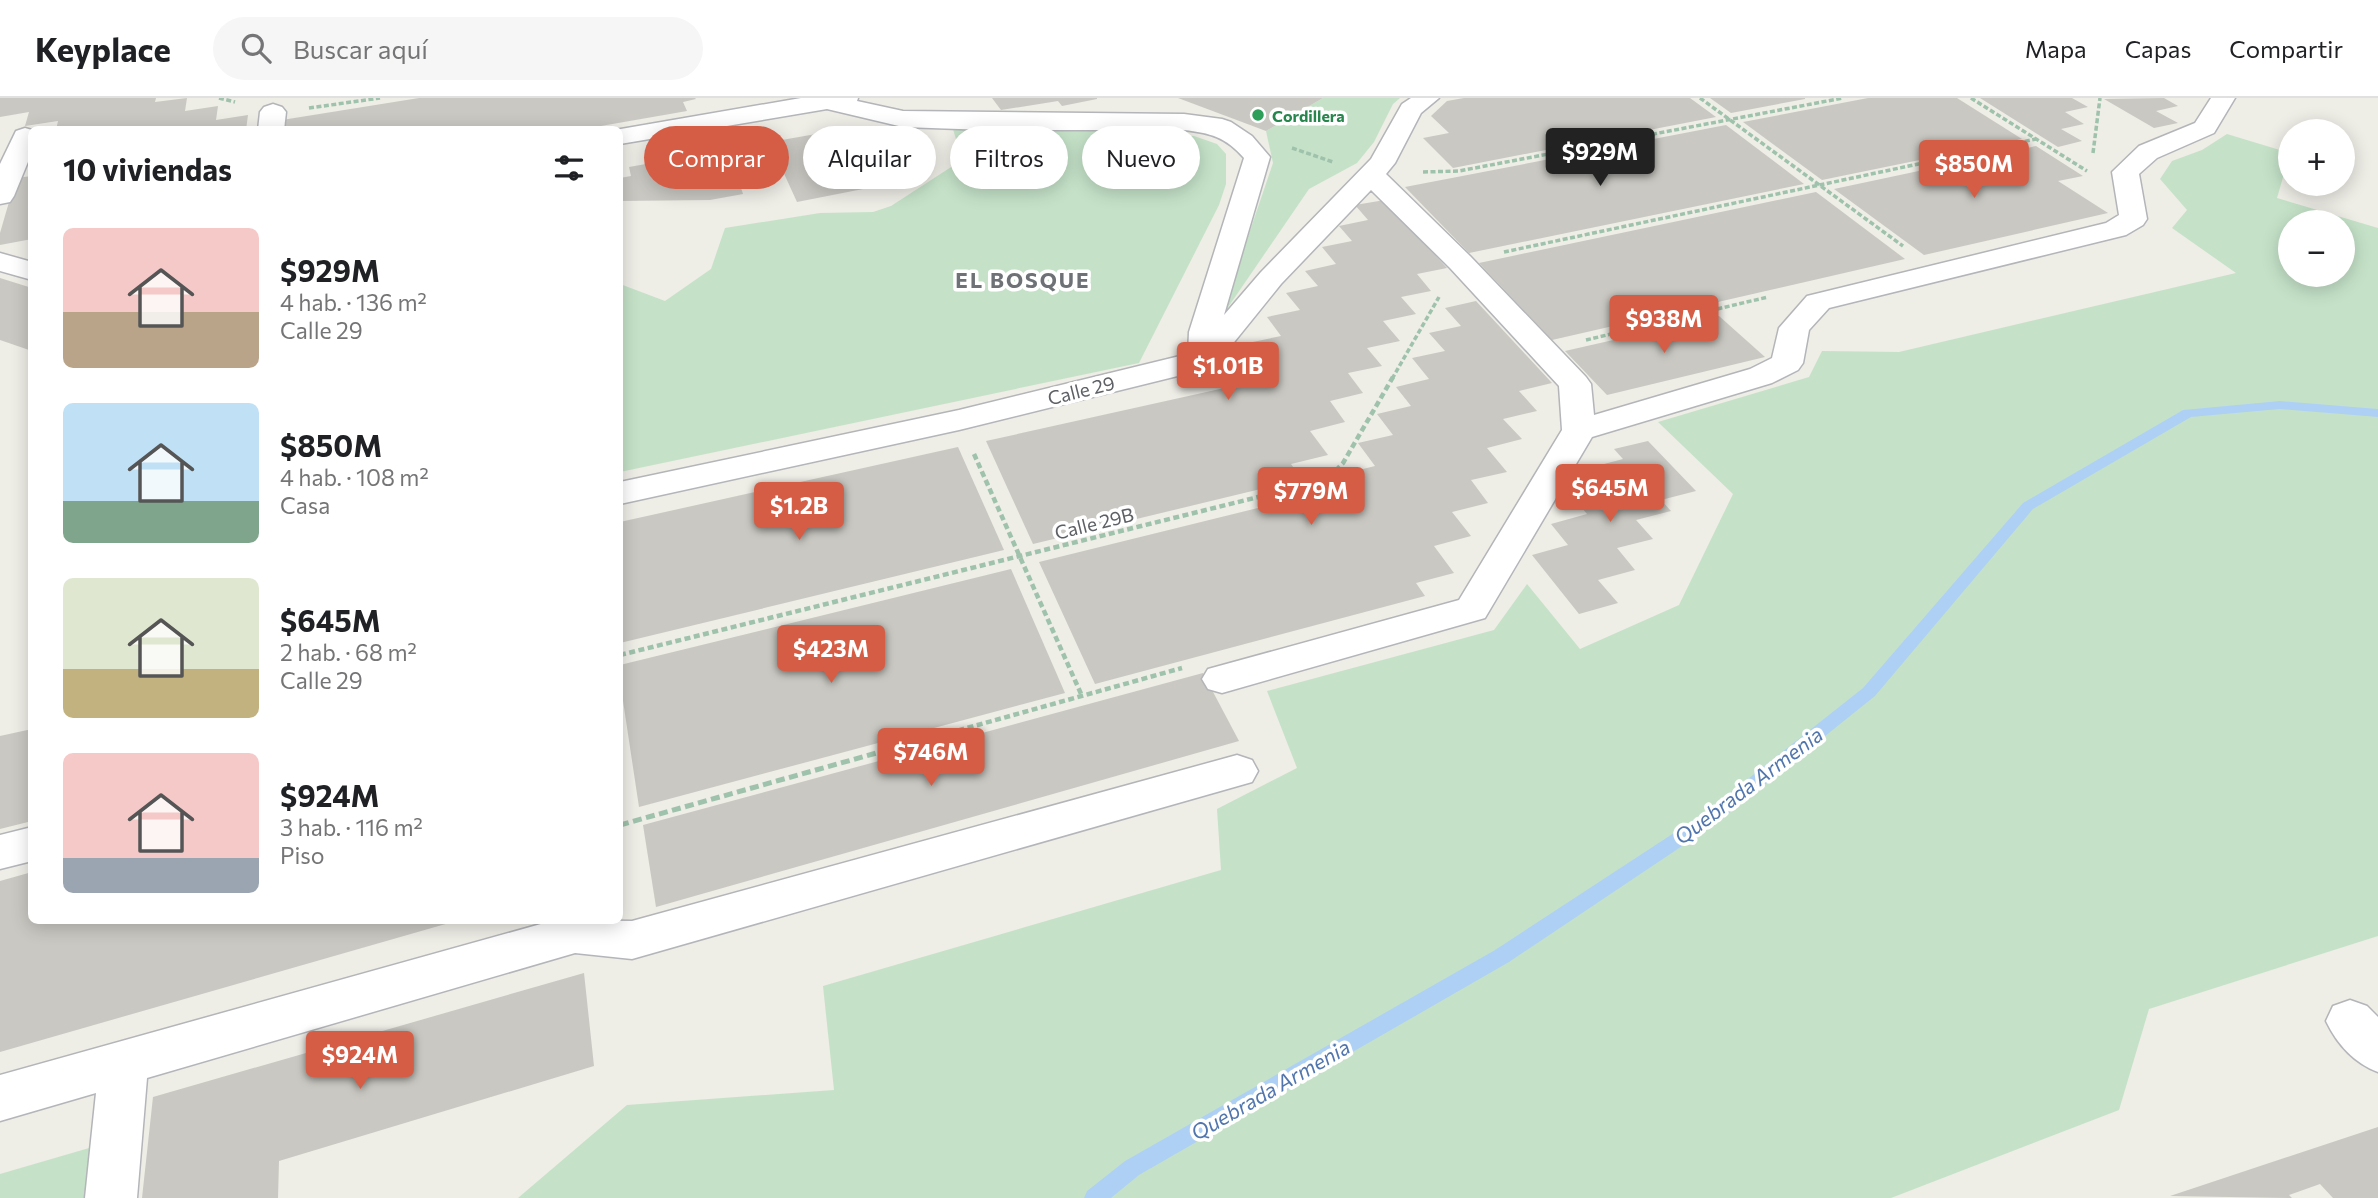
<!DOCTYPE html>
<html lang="es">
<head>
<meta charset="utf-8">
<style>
	:root { --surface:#fff; --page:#f6f6f6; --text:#202124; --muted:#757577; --line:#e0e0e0; --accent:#d55d45 }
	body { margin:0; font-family:Commissioner,sans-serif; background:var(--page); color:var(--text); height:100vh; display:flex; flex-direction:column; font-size:26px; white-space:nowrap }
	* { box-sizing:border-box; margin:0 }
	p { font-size:23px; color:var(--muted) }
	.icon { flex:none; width:38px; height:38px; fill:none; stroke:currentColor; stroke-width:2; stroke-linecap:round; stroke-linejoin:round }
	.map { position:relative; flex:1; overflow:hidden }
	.sheet { position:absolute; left:28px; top:28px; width:595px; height:798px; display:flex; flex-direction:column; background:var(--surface); border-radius:10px; box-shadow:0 4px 18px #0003 }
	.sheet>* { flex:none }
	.hud { position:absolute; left:644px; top:28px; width:665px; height:63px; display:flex; gap:14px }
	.tools { position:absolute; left:2278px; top:21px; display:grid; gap:14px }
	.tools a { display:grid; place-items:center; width:77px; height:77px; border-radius:50%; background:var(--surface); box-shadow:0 4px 18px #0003; font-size:35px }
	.price { position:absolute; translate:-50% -60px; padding:0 16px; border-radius:7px; background:var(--accent); color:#fff; font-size:23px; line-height:46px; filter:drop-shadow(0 2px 4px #0008) }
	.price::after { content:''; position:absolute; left:50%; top:42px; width:21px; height:16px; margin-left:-10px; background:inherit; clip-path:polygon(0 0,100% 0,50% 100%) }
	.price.current { background:#222; color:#fff }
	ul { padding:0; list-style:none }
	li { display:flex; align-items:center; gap:21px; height:175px; padding:0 35px }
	li span { display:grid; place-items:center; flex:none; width:196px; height:140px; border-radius:10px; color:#555 }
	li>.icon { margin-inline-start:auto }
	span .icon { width:84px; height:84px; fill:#fffc; stroke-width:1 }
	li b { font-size:30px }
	h2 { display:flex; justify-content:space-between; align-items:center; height:84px; padding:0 35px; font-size:30px }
	.tag { padding:0 24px; border-radius:32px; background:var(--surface); box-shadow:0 4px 18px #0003; font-size:24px; line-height:63px }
	.tag.current { background:var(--accent); color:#fff }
	header { display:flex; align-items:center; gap:42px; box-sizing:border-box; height:98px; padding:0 35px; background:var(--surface); border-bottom:2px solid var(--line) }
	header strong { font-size:33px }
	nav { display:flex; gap:38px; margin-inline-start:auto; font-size:24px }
	.search { width:490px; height:63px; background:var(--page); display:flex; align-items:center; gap:18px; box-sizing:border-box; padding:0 24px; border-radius:38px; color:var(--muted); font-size:26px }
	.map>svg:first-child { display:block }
</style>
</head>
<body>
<header>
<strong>Keyplace</strong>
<div class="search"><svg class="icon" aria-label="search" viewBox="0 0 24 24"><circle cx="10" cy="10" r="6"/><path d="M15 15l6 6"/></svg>Buscar aquí</div>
<nav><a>Mapa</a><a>Capas</a><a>Compartir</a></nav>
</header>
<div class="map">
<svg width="2378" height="1100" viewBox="0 0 2378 1100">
	<rect width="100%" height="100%" fill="#eeede6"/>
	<!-- green -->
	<g fill="#c5e2c8" fill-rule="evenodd">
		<path d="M 1323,0 L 1400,0 L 1393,6 L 1374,44 L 1357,65 L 1309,91 L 1220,221 L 1273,65 L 1266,33 Z"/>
		<path d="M 761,28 L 765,37 L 663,55 L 660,45 Z"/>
		<path d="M 953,31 L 1107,31 L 1194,38 L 1217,46 L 1226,56 L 1226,86 L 1219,107 L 1139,265 L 620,374 L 620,186 L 665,203 L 711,171 L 725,130 L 820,115 L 873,114 L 891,108 L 962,62 Z"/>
		<path d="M 2227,36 L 2290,55 L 2277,100 L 2378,130 L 2378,838 L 2149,911 L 2119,1012 L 1891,1100 L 518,1100 L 627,1007 L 834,992 L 823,888 L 1221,772 L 1217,711 L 1297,670 L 1267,593 L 1494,532 L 1527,486 L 1580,551 L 1679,507 L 1733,396 L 1658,324 L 1809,279 L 1822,253 L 1899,254 L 2236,175 L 2172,130 L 2187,112 L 2160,81 L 2172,63 L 2202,52 ZM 2291,124 L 2343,124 L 2343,177 L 2291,177 Z"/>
		<path d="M 96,1048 L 88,1100 L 0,1100 L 0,1076 Z"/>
	</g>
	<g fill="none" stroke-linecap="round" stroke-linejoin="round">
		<!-- stream -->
		<path fill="#afd0f5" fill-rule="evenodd" d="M 2280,303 L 2378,311 L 2378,319 L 2280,311 L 2191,319 L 2033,411 L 1875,598 L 1718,724 L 1509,864 L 1139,1077 L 1111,1100 L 1084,1100 L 1087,1093 L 1125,1063 L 1495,852 L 1706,714 L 1863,590 L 2023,405 L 2183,312 Z"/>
	</g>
	<!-- building -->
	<g fill="#c9c8c2">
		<path d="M 0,0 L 156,0 L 155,4 L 187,0 L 185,13 L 218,8 L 216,22 L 248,17 L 246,32 L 56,32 L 58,23 L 25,28 L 29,14 L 0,19 Z"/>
		<path d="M 419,0 L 695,0 L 696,1 L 683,4 L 687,13 L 578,32 L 282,32 L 282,22 Z"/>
		<path d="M 992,0 L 1097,0 L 1097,1 L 1062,8 L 1058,3 L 1001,12 Z"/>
		<path d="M 1178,0 L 1323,0 L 1266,33 Z"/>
		<path d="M 1464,0 L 1690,0 L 1716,19 L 1453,70 L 1423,40 L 1449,35 L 1431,18 L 1447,3 Z"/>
		<path d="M 1710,0 L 1805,0 L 1805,1 L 1731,15 Z"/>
		<path d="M 1868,0 L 1957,0 L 2022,41 L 1822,82 L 1743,24 Z"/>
		<path d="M 1980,0 L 2072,0 L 2088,9 L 2065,14 L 2084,26 L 2061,31 L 2082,43 L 2058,49 Z"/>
		<path d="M 2164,0 L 2178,8 L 2156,13 L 2178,25 L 2154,30 L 2104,1 Z"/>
		<path d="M 1726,27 L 1804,86 L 1469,155 L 1405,89 Z"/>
		<path d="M 833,33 L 863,91 L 797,104 L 781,69 L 756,73 L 754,67 L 737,77 L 743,96 L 710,102 L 620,103 L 620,80 L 631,78 L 629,69 Z"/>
		<path d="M 2036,48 L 2083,78 L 2058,83 L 2108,115 L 1924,157 L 1834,91 Z"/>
		<path d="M 32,78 L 32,141 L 0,147 L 0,135 L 16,80 Z"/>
		<path d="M 1816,94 L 1905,161 L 1552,242 L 1479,165 Z"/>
		<path d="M 1385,102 L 1447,170 L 1417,176 L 1431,193 L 1401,199 L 1416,216 L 1383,223 L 1400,243 L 1367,250 L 1382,268 L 1348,275 L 1363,295 L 1330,303 L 1345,324 L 1310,333 L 1328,357 L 1291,366 L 1302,381 L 1033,446 L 986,343 L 1238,287 L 1229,273 L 1263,266 L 1248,245 L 1281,238 L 1267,219 L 1300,212 L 1286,195 L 1318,188 L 1305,173 L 1336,166 L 1322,149 L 1352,143 L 1339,128 L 1368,122 L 1355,107 Z"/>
		<path d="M 0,180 L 32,190 L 32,253 L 0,242 Z"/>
		<path d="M 1476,203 L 1552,285 L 1519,293 L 1537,313 L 1503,321 L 1522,341 L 1487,350 L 1507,374 L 1471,382 L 1488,405 L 1452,414 L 1471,438 L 1434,448 L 1454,475 L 1416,485 L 1425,498 L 1095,586 L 1039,464 L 1347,388 L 1339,377 L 1375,368 L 1358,345 L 1393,337 L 1377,316 L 1411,308 L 1396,289 L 1429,281 L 1412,260 L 1445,253 L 1429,235 L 1461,228 L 1445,210 Z"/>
		<path d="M 1719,218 L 1765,259 L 1607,297 L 1565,253 Z"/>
		<path d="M 1648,343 L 1696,393 L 1661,402 L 1671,413 L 1636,422 L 1653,441 L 1617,450 L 1635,472 L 1598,482 L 1618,505 L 1579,516 L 1532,457 L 1568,447 L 1551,426 L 1587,416 L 1570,396 L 1605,387 L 1589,370 L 1623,361 L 1614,351 Z"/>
		<path d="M 958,349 L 1004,452 L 620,545 L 620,424 Z"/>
		<path d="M 1011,471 L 1065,595 L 639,709 L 620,583 L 620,567 Z"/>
		<path d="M 1203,575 L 1239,643 L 656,809 L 643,727 Z"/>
		<path d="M 32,631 L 32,723 L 0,731 L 0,638 Z"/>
		<path d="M 32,774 L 32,822 L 456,823 L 0,954 L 0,783 Z"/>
		<path d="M 584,875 L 594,968 L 279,1063 L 278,1100 L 142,1100 L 153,999 Z"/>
		<path d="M 2378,1029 L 2378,1100 L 2333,1100 L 2320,1086 L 2289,1097 L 2292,1100 L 2170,1098 Z"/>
	</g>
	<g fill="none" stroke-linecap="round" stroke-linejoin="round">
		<defs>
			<g id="minor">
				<path d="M 801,0 L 858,0 L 857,3 L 903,13 L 1184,16 L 1222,21 L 1231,24 L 1252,38 L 1270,59 L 1224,217 L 1261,174 L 1371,61 L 1402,6 L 1411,0 L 1439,0 L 1421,15 L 1395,65 L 1386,76 L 1470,158 L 1586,279 L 1591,286 L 1594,317 L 1750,271 L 1772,260 L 1779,230 L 1807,198 L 2106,125 L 2119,117 L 2112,74 L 2139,48 L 2195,25 L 2211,0 L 2235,0 L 2214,35 L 2157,60 L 2139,76 L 2147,121 L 2143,127 L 2126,137 L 1829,210 L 1809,232 L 1803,265 L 1798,272 L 1772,285 L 1592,339 L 1485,520 L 1222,595 L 1208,591 L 1202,581 L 1208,571 L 1459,502 L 1562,332 L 1559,288 L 1450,170 L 1371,92 L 1281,186 L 1214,269 L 959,332 L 620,406 L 620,384 L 959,312 L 1188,256 L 1189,234 L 1244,60 C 1226,39 1210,35 1184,32 L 987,32 L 903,29 L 827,11 L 620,46 L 620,32 L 615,32 Z"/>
				<path d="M 273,6 L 282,9 L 286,14 L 284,32 L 258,32 L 260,14 L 264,9 Z"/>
				<path d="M 25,30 L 32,32 L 32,54 L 14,98 L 10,104 L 0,106 L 0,66 L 16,33 Z"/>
				<path d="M 0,155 L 32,164 L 32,182 L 0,173 Z"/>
				<path d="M 1237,657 L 1252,662 L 1258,673 L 1252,684 L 632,861 L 575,855 L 147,980 L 137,1100 L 85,1100 L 96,995 L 0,1023 L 0,977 L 555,822 L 632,823 Z"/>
				<path d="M 32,729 L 32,763 L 0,771 L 0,737 Z"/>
				<path d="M 2350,902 L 2367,908 L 2378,919 L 2378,974 C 2354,965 2337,946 2326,923 L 2333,908 Z"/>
			</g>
		</defs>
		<!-- minor casing -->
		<use href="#minor" stroke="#b3b5b9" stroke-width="3"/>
		<!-- path-far2 -->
		<g stroke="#9fc2ac" stroke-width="3.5" stroke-dasharray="5 2.5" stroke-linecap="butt">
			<path d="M 219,0 L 235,4"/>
			<path d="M 1700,0 L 1903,148"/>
			<path d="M 1971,0 L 2087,73"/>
			<path d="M 309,10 L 380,0"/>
			<path d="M 1292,50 L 1333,64"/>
			<path d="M 2093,55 L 2100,0"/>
			<path d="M 1423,74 L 1459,73 L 1843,0"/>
			<path d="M 1504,154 L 2036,41"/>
			<path d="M 1586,242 L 1768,199"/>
			<path d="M 1392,281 L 1439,199"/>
		</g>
		<!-- path-far1 -->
		<g stroke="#9fc2ac" stroke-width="4.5" stroke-dasharray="6 3.5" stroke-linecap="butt">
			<path d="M 974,356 L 1082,598"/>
			<path d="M 620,557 L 1327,382 L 1343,365 L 1393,279"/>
			<path d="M 931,640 L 1182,570"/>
		</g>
		<!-- path -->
		<path stroke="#9fc2ac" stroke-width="5" stroke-dasharray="9 4.5" stroke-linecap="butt" d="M 620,727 L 937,638"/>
		<!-- minor -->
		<use href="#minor" fill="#fff" fill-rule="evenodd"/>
	</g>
	<!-- markers -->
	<circle fill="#2e9e5b" stroke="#fff" stroke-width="2.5" cx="1258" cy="17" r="7"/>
	<g text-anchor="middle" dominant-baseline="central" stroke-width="7" stroke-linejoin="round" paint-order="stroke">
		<!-- far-leisure labels -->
		<g font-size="16" font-weight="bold" fill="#27864d" stroke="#fff" text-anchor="start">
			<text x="1272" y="17">Cordillera</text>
		</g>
		<!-- street labels -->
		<g font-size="19" fill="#5d6064" stroke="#fff">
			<text transform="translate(1081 292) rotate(-14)">Calle 29</text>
			<text transform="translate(1094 425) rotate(-14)">Calle 29B</text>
		</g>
		<!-- far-district labels -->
		<g font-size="21" font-weight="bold" letter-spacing="2" fill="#6e7276" stroke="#fff">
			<text x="1023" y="181">EL BOSQUE</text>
		</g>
		<!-- water labels -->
		<g font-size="21" font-style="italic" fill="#5176ad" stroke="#fff">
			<text transform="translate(1748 687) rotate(-37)">Quebrada Armenia</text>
			<text transform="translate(1270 991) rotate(-30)">Quebrada Armenia</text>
		</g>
	</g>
</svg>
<div class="tools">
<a>+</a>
<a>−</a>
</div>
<b class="price current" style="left:1600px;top:90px">$929M</b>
<b class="price" style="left:1974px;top:102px">$850M</b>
<b class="price" style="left:1664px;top:257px">$938M</b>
<b class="price" style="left:1228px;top:304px">$1.01B</b>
<b class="price" style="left:1610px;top:426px">$645M</b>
<b class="price" style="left:1311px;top:429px">$779M</b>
<b class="price" style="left:799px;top:444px">$1.2B</b>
<b class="price" style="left:831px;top:587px">$423M</b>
<b class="price" style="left:931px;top:690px">$746M</b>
<b class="price" style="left:360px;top:993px">$924M</b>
<div class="hud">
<a class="tag current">Comprar</a>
<a class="tag">Alquilar</a>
<a class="tag">Filtros</a>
<a class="tag">Nuevo</a>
</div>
<section class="sheet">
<h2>10 viviendas<svg class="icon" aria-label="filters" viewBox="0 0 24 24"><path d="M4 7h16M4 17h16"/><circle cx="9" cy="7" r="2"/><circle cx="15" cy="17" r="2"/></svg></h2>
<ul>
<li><span style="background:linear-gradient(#f6c9c9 60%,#b9a48a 0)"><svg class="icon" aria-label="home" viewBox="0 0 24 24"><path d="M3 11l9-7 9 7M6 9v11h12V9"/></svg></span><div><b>$929M</b><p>4 hab. · 136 m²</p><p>Calle 29</p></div></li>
<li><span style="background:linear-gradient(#bfe0f5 70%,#7fa58c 0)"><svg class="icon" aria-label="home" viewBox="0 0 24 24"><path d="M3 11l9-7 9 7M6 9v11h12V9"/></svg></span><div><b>$850M</b><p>4 hab. · 108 m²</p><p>Casa</p></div></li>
<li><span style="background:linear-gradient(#dfe7d0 65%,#c2b280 0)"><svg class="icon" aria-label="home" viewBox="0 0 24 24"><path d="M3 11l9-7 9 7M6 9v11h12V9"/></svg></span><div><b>$645M</b><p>2 hab. · 68 m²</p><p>Calle 29</p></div></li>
<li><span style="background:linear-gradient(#f6c9c9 75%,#9aa5b1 0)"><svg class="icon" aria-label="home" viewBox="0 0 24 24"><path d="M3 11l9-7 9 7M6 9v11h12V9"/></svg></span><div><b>$924M</b><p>3 hab. · 116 m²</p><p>Piso</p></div></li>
</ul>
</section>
</div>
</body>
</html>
